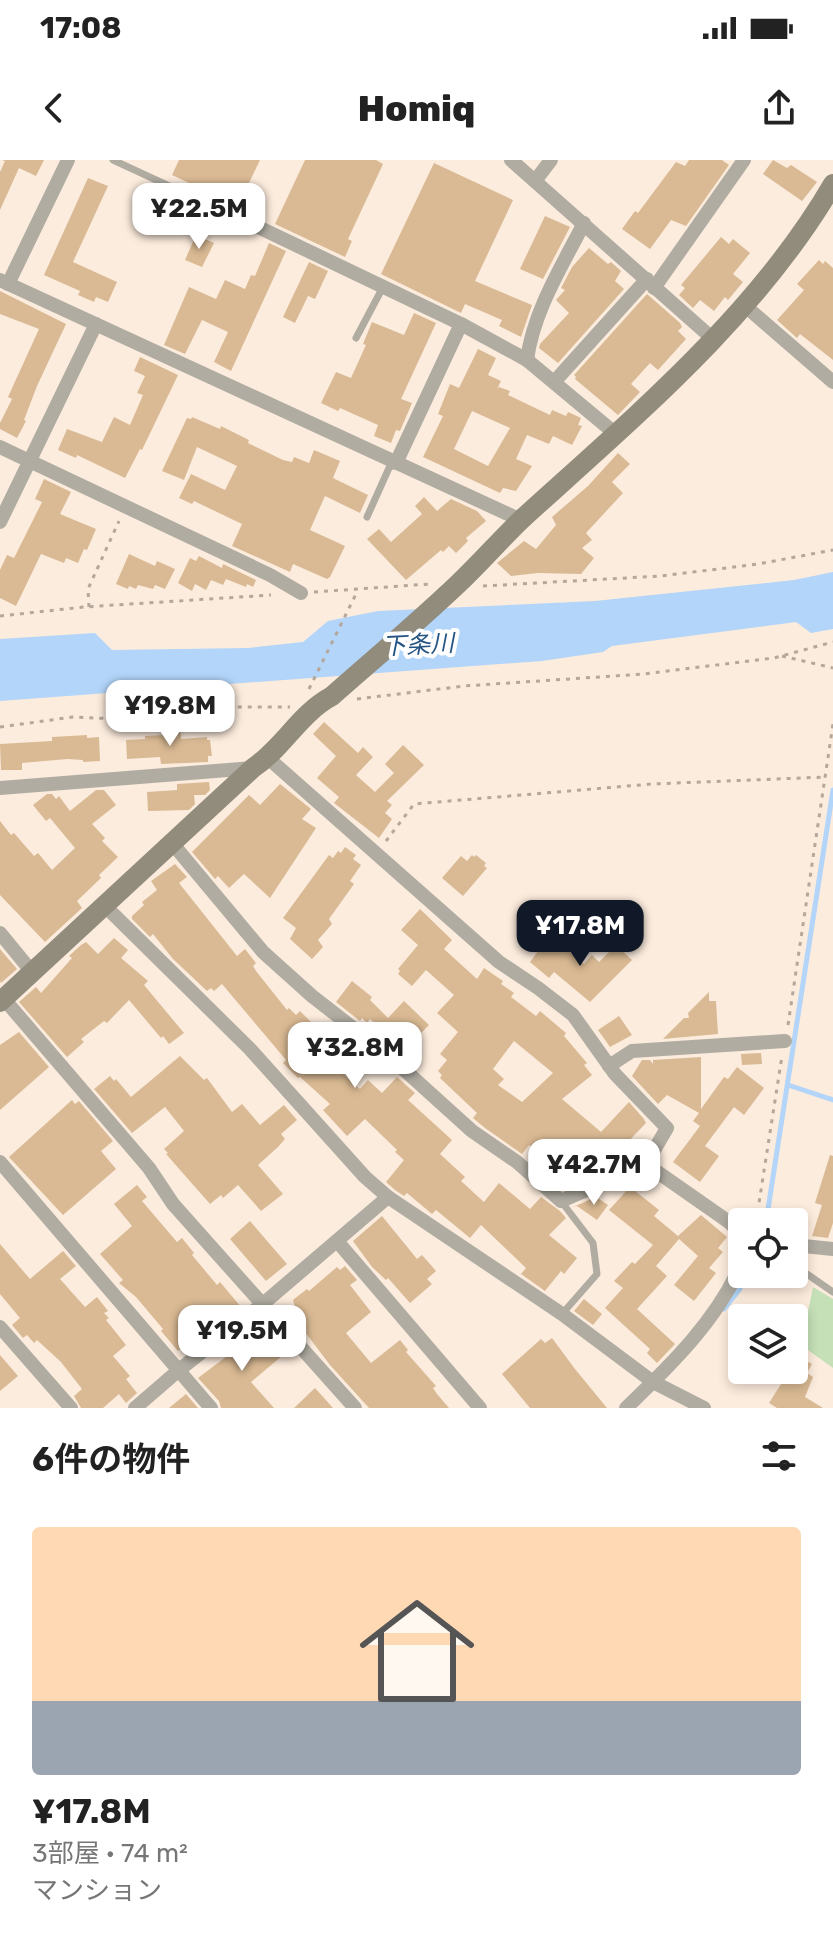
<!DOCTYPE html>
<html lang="ja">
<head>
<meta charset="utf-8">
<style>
	:root { --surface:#fff; --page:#f2f2f2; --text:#222; --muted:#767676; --accent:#111827 }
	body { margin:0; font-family:Rubik,"Noto Sans JP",sans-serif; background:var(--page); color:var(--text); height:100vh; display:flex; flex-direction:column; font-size:30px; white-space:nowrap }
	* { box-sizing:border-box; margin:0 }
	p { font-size:26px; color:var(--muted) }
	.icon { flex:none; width:44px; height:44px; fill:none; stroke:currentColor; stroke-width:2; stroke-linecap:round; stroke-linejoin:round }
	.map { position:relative; height:1248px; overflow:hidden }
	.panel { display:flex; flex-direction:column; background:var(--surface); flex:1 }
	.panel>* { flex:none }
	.tools { position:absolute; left:728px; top:1048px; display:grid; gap:16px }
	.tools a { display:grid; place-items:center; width:80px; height:80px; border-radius:8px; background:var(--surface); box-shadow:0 4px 12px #0003; font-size:40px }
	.price { position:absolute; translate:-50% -68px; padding:0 18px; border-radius:16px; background:#fff; color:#222; font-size:26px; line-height:52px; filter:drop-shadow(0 2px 4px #0008) }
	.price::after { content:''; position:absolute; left:50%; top:48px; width:24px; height:18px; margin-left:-12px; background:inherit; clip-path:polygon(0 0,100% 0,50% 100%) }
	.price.on { background:var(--accent); color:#fff }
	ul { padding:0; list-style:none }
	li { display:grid; align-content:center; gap:16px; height:424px; padding:0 32px }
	li span { display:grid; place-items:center; height:248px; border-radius:8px; color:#555 }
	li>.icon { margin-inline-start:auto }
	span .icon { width:144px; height:144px; fill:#fffc; stroke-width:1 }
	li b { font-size:34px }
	h2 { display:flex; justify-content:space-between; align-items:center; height:96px; padding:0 32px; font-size:34px }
	.status { display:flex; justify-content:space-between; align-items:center; height:56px; padding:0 40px; background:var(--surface); direction:ltr }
	.status svg { height:22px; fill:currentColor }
	header { display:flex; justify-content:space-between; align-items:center; height:104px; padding:0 32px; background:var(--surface); font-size:36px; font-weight:800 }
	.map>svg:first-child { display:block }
</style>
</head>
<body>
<div class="status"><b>17:08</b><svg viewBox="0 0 49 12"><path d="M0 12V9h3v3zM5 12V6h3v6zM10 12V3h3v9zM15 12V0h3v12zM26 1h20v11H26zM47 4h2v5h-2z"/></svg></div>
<header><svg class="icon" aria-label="back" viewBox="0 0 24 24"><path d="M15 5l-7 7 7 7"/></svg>Homiq<svg class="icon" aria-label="share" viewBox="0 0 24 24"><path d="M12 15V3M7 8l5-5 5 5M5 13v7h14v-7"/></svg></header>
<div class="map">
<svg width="833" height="1248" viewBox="0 0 833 1248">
	<rect width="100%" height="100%" fill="#fcecdd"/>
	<!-- green -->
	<path fill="#c5e0b7" d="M 813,1127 L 833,1139 L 833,1208 L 801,1185 Z"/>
	<!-- water -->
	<path fill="#b2d5f9" d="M 833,412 L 833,469 L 811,473 L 796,462 L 612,486 L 603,492 L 542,501 L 0,541 L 0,479 L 95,473 L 112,490 L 248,488 L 303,482 L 328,461 L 378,451 L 595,441 L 794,420 Z"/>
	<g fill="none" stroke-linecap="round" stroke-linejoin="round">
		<!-- stream -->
		<g stroke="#b2d5f9" stroke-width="5">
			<path d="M 788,925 L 833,940"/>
			<path d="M 766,1062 L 833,630"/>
			<path d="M 724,1149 L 739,1130 L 748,1114"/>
		</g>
	</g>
	<!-- building -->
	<g fill="#daba94" fill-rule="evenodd">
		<path d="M 2,0 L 44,0 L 36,16 L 19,8 L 0,50 L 0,12 L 5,1 Z"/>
		<path d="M 179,0 L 260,0 L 238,46 L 172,15 Z"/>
		<path d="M 305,0 L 376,0 L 383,4 L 348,79 L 352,81 L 345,97 L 275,64 Z"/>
		<path d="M 689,0 L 722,0 L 729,5 L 686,66 L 671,60 L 650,89 L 622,69 L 635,51 L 638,53 L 676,2 L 685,6 Z"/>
		<path d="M 773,0 L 787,8 L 791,5 L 817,22 L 802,41 L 763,14 Z"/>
		<path d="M 434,3 L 513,40 L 475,121 L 532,145 L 521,177 L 499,166 L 502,160 L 465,144 L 461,153 L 381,114 Z"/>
		<path d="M 88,18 L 108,26 L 73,102 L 117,122 L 108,142 L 96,137 L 94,142 L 78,135 L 80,131 L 44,115 Z"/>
		<path d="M 545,56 L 570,67 L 543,119 L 520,109 Z"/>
		<path d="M 196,75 L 214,83 L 202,107 L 185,100 Z"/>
		<path d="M 721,77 L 729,84 L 733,79 L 750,93 L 733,114 L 743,122 L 728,140 L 725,137 L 714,151 L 700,140 L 693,148 L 679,135 L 685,128 L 681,125 Z"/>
		<path d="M 269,83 L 286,91 L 231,211 L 214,202 L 228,172 L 202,160 L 185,194 L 164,185 L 189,127 L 216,139 L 225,120 L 245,129 L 251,115 L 255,116 Z"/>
		<path d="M 589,88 L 608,104 L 611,102 L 621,111 L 615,121 L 624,129 L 558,203 L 539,188 L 540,184 L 569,153 L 556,140 L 565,130 L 561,128 L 572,107 Z"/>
		<path d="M 819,100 L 823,104 L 825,101 L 833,108 L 833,200 L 800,174 L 797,178 L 777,160 L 804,130 L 797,124 Z"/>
		<path d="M 309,102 L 328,111 L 315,139 L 308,136 L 295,163 L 283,157 Z"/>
		<path d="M 0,131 L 66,164 L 37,226 L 24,260 L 26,261 L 17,278 L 0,269 L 0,263 L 12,239 L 8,237 L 39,169 L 0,154 Z"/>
		<path d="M 647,134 L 680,163 L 682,167 L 678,171 L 686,179 L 658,210 L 650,203 L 631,224 L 640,232 L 618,255 L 575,219 L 576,217 L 574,215 Z"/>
		<path d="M 414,153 L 436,163 L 401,239 L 412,243 L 400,271 L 396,270 L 391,283 L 374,276 L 378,265 L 340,248 L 338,251 L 321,243 L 336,212 L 351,218 L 366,185 L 363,184 L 372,162 L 404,175 Z"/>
		<path d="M 478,189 L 496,198 L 488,215 L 501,221 L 497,229 L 499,227 L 510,231 L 508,235 L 550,255 L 552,250 L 566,256 L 568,252 L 581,258 L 578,265 L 582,266 L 572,285 L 553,276 L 549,284 L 527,275 L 516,299 L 532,306 L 516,331 L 503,328 L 500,333 L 423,297 L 443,256 L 438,254 L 450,224 L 459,228 ZM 472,251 L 510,268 L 488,306 L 454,289 Z"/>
		<path d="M 140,197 L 178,215 L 142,290 L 140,289 L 125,318 L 77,295 L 76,298 L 58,290 L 67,269 L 102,282 L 114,257 L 130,265 L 143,235 L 137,233 L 145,216 L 134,211 Z"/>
		<path d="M 192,257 L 220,269 L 221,266 L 249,280 L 248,283 L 283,300 L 292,302 L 294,297 L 309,303 L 314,290 L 340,301 L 333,318 L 368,335 L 360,353 L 325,336 L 310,370 L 345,386 L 330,417 L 327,419 L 293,404 L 290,412 L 232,386 L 242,364 L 194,341 L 192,344 L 179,338 L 191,314 L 225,330 L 237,306 L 197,287 L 184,320 L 162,311 L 187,258 L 191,259 Z"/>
		<path d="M 618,293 L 630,304 L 612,322 L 623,333 L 586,373 L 592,380 L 582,388 L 594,398 L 581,414 L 538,413 L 511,416 L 497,403 L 524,381 L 536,389 L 556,365 L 552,357 L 588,326 Z"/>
		<path d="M 44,319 L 71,332 L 60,354 L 96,369 L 87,390 L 84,389 L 78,403 L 66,398 L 64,403 L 41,394 L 16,446 L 0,438 L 0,410 L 7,395 L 14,398 L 42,342 L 35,339 Z"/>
		<path d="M 424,337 L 437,351 L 451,339 L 477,351 L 486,361 L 466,378 L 468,381 L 456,393 L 449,386 L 443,392 L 441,390 L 406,420 L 367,379 L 379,369 L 391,382 L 422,354 L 415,346 Z"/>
		<path d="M 129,394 L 155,406 L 157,401 L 175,409 L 165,429 L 155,425 L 153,429 L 138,425 L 136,429 L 129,426 L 128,429 L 116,424 Z"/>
		<path d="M 199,396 L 222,408 L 223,404 L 256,420 L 253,427 L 247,424 L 246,427 L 226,419 L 223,425 L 211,420 L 206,430 L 195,424 L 192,431 L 178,423 L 190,398 L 196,401 Z"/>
		<path d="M 324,562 L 358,593 L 363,587 L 373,597 L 356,615 L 375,632 L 394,613 L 385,604 L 403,585 L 424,605 L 387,641 L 392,645 L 385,653 L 392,659 L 379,678 L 334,643 L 339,637 L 317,618 L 336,596 L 313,574 Z"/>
		<path d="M 180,567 L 181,579 L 207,577 L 207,580 L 210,580 L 212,596 L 208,596 L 208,602 L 161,604 L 160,597 L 127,599 L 126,580 L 145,579 L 145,576 L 164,575 L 163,568 Z"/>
		<path d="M 87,575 L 87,578 L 99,577 L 100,601 L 83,602 L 83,600 L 67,599 L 22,603 L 22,610 L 1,610 L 0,584 L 52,581 L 52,577 Z"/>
		<path d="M 209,622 L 210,630 L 205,635 L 194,635 L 195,644 L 189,650 L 148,651 L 147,632 L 177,630 L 177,624 Z"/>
		<path d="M 280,624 L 311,649 L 302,659 L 316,668 L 270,738 L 244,714 L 229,728 L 218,716 L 215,719 L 192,692 L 249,635 L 260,645 Z"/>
		<path d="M 96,630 L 104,630 L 116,645 L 92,664 L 105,678 L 102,681 L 118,697 L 99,715 L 101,718 L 77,741 L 82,748 L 45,782 L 0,735 L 0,661 L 11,675 L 14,673 L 34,696 L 38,693 L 52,710 L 75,688 L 50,658 L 46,661 L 33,645 L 47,634 L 52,634 L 56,639 L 59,636 L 70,651 Z"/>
		<path d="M 345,687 L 356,695 L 353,699 L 361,705 L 350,721 L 354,724 L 329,759 L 332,764 L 318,780 L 323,787 L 312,799 L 290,779 L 296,768 L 283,758 L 329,695 L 333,698 L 338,691 L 341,693 Z"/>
		<path d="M 472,695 L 474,697 L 476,695 L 486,703 L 484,706 L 487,708 L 463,736 L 442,718 L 461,696 L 467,701 Z"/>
		<path d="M 175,704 L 187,717 L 179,723 L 237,796 L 245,789 L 256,803 L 253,806 L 256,811 L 287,850 L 289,848 L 296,855 L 300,851 L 311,862 L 305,868 L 327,892 L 323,895 L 360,929 L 368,920 L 382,933 L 397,917 L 415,933 L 408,940 L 452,980 L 440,994 L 465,1017 L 461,1021 L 484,1042 L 499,1023 L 530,1049 L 541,1037 L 560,1051 L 566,1058 L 549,1075 L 577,1098 L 564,1114 L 561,1111 L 545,1131 L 521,1114 L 526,1108 L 481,1065 L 470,1078 L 436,1050 L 432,1054 L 407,1033 L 404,1036 L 395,1030 L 386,1022 L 404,1000 L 395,992 L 397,990 L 365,959 L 347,976 L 323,950 L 330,944 L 300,917 L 298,918 L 283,903 L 286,900 L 222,824 L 214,831 L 211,828 L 207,831 L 173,799 L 153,774 L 150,777 L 132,759 L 132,756 L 144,745 L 142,742 L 157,730 L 151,721 Z"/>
		<path d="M 420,749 L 452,780 L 444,789 L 477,819 L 484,808 L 503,821 L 501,824 L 514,833 L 511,837 L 536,856 L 540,851 L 566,873 L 564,876 L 587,903 L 584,905 L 592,915 L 562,939 L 601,972 L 629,942 L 644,959 L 646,963 L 623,987 L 614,979 L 578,1017 L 581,1020 L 579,1022 L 563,1029 L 549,1017 L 557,1008 L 529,985 L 522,994 L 485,968 L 473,958 L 477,953 L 440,918 L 442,915 L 438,911 L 447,900 L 440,894 L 458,872 L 437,853 L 454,835 L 426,810 L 412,826 L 398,814 L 400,811 L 398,809 L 418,785 L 401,770 ZM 514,881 L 553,913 L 522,942 L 498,925 L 504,919 L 493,909 Z"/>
		<path d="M 550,775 L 584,804 L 592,795 L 599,802 L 616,785 L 632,800 L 590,842 L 554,812 L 549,818 L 530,802 Z"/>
		<path d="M 114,778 L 128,790 L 121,798 L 148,821 L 144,825 L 184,873 L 169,884 L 163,876 L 161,878 L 129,840 L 107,863 L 104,861 L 81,879 L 84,882 L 67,897 L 19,842 L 36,827 L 41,833 L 72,798 L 69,796 L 81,785 L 86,782 L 98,794 Z"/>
		<path d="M 0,789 L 17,809 L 1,823 L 0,821 Z"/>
		<path d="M 352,821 L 372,837 L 370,840 L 388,858 L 404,841 L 429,865 L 416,878 L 421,883 L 411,894 L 370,859 L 367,863 L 362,858 L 360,861 L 336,842 Z"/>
		<path d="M 709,832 L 709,841 L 716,841 L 718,874 L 663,879 L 684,858 L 689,858 L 688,853 Z"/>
		<path d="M 619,856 L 632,875 L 610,887 L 598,870 Z"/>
		<path d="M 19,872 L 49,907 L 0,950 L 0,885 Z"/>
		<path d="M 761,893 L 762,904 L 742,905 L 741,894 Z"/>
		<path d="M 180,896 L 204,920 L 207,918 L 232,952 L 242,944 L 260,965 L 284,945 L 297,960 L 281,974 L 285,979 L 278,987 L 258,1005 L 283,1034 L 261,1051 L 238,1025 L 223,1038 L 221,1035 L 210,1044 L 166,994 L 168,993 L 164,989 L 184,971 L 165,947 L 132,973 L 94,929 L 110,916 L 114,921 L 116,919 L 131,937 Z"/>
		<path d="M 701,897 L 701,949 L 724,917 L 728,919 L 737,907 L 764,928 L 744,955 L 734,947 L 705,986 L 719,996 L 700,1022 L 673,1002 L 700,966 L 693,961 L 699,953 L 667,935 L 658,944 L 632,916 L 642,900 L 650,900 L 653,904 L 653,900 Z"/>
		<path d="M 72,940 L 75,944 L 79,941 L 113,981 L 101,991 L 116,1009 L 63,1055 L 9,997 Z"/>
		<path d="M 830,995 L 833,996 L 833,1063 L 828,1078 L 812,1076 L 822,1045 L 815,1043 Z"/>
		<path d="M 137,1025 L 147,1037 L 142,1041 L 177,1082 L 182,1078 L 194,1093 L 192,1095 L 217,1125 L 220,1122 L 241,1147 L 193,1184 L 190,1181 L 178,1191 L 161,1171 L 163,1169 L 136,1137 L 119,1123 L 123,1120 L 100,1094 L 132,1066 L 114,1044 Z"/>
		<path d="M 630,1027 L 659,1050 L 654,1056 L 678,1076 L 701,1055 L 727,1077 L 718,1088 L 723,1092 L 709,1108 L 716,1113 L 694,1141 L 674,1125 L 698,1096 L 679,1079 L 656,1106 L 667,1116 L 637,1149 L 675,1184 L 657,1203 L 647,1193 L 650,1189 L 605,1148 L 623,1128 L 614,1121 L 632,1102 L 635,1104 L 653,1085 L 609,1050 Z"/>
		<path d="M 596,1037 L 608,1045 L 597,1060 L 577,1046 L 573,1047 Z"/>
		<path d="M 382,1056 L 417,1099 L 422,1095 L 436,1111 L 427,1119 L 432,1124 L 410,1143 L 388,1118 L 386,1120 L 372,1107 L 353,1081 Z"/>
		<path d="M 250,1061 L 287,1104 L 266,1121 L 230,1079 Z"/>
		<path d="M 0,1084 L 30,1119 L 63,1091 L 76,1106 L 60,1119 L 85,1147 L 97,1137 L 108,1151 L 104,1153 L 109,1158 L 106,1160 L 126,1185 L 113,1196 L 130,1216 L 126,1219 L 137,1233 L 126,1243 L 119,1234 L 103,1248 L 81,1248 L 74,1236 L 82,1229 L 61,1202 L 37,1180 L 34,1183 L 27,1175 L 23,1178 L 12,1165 L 20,1158 L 0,1134 Z"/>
		<path d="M 345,1106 L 357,1120 L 350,1125 L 371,1152 L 346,1173 L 371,1203 L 400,1180 L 408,1190 L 406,1192 L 436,1226 L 433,1228 L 437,1234 L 449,1248 L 369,1248 L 330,1205 L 289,1151 L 295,1147 L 293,1140 L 307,1129 L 309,1131 L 337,1107 L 340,1110 Z"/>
		<path d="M 584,1139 L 602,1154 L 593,1165 L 574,1151 Z"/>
		<path d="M 259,1165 L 282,1196 L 251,1222 L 274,1248 L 221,1248 L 219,1241 L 198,1218 L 251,1178 L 248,1175 Z"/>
		<path d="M 552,1178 L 575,1209 L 607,1248 L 530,1248 L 502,1214 L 541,1179 L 545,1183 Z"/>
		<path d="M 0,1195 L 18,1216 L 0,1231 Z"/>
		<path d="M 798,1196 L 812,1204 L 807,1213 L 813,1217 L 805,1237 L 823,1248 L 777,1248 L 769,1243 L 790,1210 L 794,1210 L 794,1203 Z"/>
		<path d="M 315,1228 L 333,1248 L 294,1248 Z"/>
		<path d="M 186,1234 L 198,1248 L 169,1248 Z"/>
	</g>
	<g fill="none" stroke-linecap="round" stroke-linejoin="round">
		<!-- path -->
		<g stroke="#b4a79b" stroke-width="3" stroke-dasharray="4 6" stroke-linecap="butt">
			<path d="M 483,426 L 661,416 L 758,404 L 833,390"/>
			<path d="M 314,432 L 430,424"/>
			<path d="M 89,447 L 88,429 L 119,361"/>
			<path d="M 0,456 L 84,447 L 271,435"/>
			<path d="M 782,496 L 833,508"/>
			<path d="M 309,529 L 357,432"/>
			<path d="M 357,539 L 464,526 L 644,514 L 708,506 L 774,498 L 833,482"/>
			<path d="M 0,567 L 73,557 L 142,560 L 197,547 L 290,547"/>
			<path d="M 386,681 L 414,644 L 652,624 L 826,617"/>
			<path d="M 788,865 L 833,564"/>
			<path d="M 756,1062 L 782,896"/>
		</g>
		<!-- lane -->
		<g stroke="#b0aca2" stroke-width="7">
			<path d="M 113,0 L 256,66"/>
			<path d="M 356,178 L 383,127"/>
			<path d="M 367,357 L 389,308 L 395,303"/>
			<path d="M 561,1041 L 593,1083 L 597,1114 L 562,1154"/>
			<path d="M 794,1105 L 833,1132"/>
		</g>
		<!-- street -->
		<g stroke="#b0aca2" stroke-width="14">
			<path d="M 511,0 L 713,179"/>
			<path d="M 535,21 L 551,0"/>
			<path d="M 256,66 L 461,164 L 527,200 L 617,275"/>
			<path d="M 0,120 L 521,360"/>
			<path d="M 8,124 L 68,0"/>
			<path d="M 654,128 L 744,0"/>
			<path d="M 743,144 L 833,222"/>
			<path d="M 527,200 C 533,152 562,106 584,63"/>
			<path d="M 555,221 L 647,119"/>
			<path d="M 0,287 L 270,415 L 301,433"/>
			<path d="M 396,303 L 461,164"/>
			<path d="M 0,362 L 96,164"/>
			<path d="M 0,628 L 253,608"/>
			<path d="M 172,683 L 263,792 L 312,836 L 389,896 L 472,971 L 517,1002 L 561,1041 L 646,1004 L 667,968 L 615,914 L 573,855 L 538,828 L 499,802 L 268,598"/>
			<path d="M 105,746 L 250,889 L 365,1017 L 388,1037 L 562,1154 L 653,1222 L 704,1248"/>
			<path d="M 0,773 L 32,812"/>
			<path d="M 4,839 L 149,1008 L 173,1044 L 355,1248"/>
			<path d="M 609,906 L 632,891 L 785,881"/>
			<path d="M 0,1002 L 211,1248"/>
			<path d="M 646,1004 L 729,1062 L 742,1074"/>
			<path d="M 337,1081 L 480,1248"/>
			<path d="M 794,1085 L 833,1089"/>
			<path d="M 0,1167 L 71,1248"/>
			<path d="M 135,1248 L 179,1210 L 264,1143 L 388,1037"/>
			<path d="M 626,1248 C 670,1206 719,1158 742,1102"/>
		</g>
		<!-- secondary -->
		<path stroke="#928c7d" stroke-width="20" d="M 0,842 L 253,608 C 284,587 299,554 332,536 C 374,499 418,462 459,423 C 481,402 501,379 523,358 C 633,258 757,155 833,24"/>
	</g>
	<g text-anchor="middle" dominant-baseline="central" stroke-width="8" stroke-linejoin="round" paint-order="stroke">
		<!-- water labels -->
		<g font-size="24" font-style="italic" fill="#255483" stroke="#fff">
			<text transform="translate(418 485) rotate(-3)">下条川</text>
		</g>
	</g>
</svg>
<div class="tools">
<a><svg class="icon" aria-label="locate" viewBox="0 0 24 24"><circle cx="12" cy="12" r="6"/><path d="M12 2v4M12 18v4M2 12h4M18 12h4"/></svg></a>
<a><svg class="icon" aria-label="layers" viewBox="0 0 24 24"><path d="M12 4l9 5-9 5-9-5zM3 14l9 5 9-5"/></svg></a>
</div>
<b class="price" style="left:199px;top:91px">¥22.5M</b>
<b class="price" style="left:170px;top:588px">¥19.8M</b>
<b class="price on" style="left:580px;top:808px">¥17.8M</b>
<b class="price" style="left:355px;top:930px">¥32.8M</b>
<b class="price" style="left:594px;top:1047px">¥42.7M</b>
<b class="price" style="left:242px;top:1213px">¥19.5M</b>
</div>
<section class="panel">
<h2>6件の物件<svg class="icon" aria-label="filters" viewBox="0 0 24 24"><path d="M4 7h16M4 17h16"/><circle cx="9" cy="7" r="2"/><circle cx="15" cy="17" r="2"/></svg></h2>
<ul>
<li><span style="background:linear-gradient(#ffd9b3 70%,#9aa5b1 0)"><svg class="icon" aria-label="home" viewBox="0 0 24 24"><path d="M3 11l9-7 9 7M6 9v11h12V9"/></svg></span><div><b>¥17.8M</b><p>3部屋 · 74 m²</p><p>マンション</p></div></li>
</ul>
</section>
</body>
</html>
